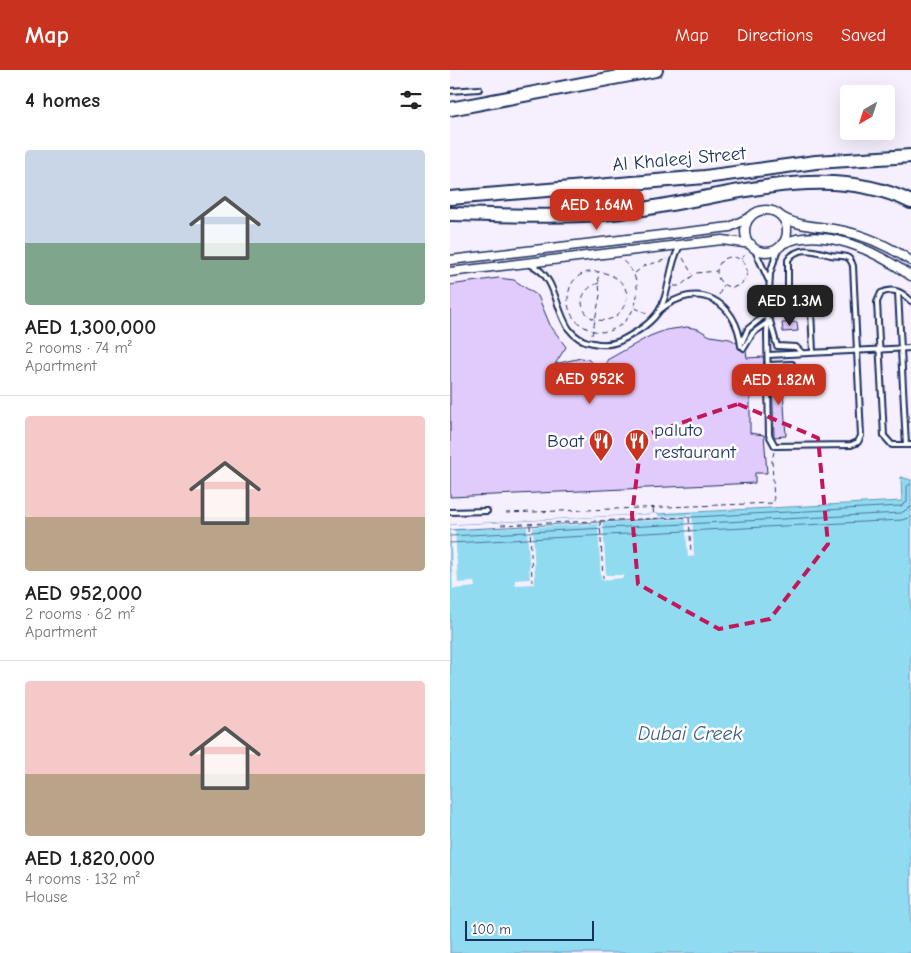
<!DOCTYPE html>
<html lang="en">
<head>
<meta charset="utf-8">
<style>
	:root { --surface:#fff; --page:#f6f6f6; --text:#222; --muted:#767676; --line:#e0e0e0; --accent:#c8321e }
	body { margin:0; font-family:"Comic Neue",sans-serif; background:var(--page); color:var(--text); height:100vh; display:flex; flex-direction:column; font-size:19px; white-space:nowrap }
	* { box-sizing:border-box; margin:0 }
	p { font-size:16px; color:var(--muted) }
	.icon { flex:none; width:28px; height:28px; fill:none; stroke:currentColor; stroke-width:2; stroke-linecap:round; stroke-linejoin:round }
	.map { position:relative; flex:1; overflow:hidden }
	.panel { display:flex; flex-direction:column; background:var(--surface); width:450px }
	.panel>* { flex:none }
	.needle { width:32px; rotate:219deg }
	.controls { position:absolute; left:390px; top:15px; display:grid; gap:10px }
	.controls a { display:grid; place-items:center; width:55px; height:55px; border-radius:5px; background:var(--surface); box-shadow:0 5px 20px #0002; font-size:25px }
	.scale { position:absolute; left:15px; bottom:12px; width:129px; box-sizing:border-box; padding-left:5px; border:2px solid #1b2f5e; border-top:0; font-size:14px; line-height:18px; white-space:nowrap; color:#1b2f5e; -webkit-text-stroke:4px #fff; paint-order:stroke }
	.price { position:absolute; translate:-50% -42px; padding:0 11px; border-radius:10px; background:var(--accent); color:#fff; font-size:16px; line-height:32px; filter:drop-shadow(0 1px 2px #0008) }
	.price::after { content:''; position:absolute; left:50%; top:30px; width:15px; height:11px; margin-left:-8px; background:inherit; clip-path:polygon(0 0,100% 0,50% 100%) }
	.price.selected { background:#222; color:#fff }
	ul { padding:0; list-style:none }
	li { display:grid; align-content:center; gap:10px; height:265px; padding:0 25px }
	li+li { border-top:1px solid var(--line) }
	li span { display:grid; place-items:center; height:155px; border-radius:5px; color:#555 }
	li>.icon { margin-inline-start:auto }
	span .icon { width:90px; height:90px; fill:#fffc; stroke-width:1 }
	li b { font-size:21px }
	h2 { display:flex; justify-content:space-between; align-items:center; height:60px; padding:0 25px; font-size:21px }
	header { display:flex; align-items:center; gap:30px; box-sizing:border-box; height:70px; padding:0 25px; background:var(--accent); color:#fff }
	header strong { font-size:24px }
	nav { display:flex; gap:28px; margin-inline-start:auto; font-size:18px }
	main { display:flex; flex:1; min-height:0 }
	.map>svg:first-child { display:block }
</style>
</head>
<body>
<header>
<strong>Map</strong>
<nav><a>Map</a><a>Directions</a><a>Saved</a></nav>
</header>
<main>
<section class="panel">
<h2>4 homes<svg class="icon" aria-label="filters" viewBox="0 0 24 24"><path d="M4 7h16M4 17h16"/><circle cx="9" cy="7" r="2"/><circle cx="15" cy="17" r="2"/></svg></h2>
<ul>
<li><span style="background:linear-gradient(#c9d6e8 60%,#7fa58c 0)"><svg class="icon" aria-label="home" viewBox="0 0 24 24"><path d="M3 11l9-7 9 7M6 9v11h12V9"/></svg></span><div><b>AED 1,300,000</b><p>2 rooms · 74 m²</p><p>Apartment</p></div></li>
<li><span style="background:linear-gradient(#f6c9c9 65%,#b9a48a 0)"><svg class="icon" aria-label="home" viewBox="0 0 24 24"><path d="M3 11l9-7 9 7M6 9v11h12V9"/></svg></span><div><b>AED 952,000</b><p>2 rooms · 62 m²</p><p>Apartment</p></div></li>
<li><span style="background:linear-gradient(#f6c9c9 60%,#b9a48a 0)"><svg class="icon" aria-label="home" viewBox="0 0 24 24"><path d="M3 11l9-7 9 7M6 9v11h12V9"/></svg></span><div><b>AED 1,820,000</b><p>4 rooms · 132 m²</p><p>House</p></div></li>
</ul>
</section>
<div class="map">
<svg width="461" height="883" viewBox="0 0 461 883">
	<rect width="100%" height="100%" fill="#f6effe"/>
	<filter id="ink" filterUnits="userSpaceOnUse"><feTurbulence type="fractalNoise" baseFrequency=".02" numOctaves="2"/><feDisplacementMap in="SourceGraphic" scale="10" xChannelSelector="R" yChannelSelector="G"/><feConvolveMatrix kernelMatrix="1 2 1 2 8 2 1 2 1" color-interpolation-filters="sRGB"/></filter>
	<g filter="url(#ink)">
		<!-- water -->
		<path fill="#91dbf1" stroke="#6296b6" d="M 451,407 L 461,410 L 461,883 L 0,883 L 0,455 L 452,431 Z"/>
		<!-- pier -->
		<path fill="#f6effe" d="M 204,444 L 208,444 L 209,447 L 242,445 L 244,486 L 238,487 L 235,449 L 153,453 L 156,505 L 173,505 L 173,508 L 151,510 L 148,454 L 83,457 L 85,514 L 65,515 L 65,510 L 80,509 L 77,457 L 5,460 L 8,513 L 24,512 L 25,517 L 3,519 L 0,455 Z"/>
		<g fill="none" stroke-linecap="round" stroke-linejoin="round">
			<!-- shore -->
			<g stroke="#4a7499" stroke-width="1">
				<path d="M 0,460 L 451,436 L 457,432 L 457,416 L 461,414"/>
				<path d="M 0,466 L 451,443 L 461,437"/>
				<path d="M 0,473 L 452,450 L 461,447"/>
			</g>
		</g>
		<!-- building -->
		<g fill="#e1cbfc" stroke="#1b2f5e">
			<path d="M 48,208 L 64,210 L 88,226 L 100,255 L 116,277 L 105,294 L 131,288 L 138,289 L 157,310 L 157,290 L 200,266 L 216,260 L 237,257 L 248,259 L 260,266 L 280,269 L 287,273 L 289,279 L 296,281 L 297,288 L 314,287 L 313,302 L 300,303 L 300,363 L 314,365 L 317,403 L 305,403 L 305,413 L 0,427 L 0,215 Z"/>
			<path d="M 347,252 L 348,261 L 333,262 L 332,253 Z"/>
			<path d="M 332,304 L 336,366 L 324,367 L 322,305 Z"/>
		</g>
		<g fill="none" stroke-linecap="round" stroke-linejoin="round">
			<defs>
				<g id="lane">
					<path d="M 0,21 L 29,19"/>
					<path d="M 304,178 L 318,209"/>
					<path d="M 328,178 L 320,204 L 317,264 L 319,365 L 325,376 L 401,375 L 408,372 L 411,366 L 403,196 C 399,183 392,187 381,185 C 367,182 348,174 338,190 L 338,234 L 344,239 L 361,241 L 363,282"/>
					<path d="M 81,195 C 116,210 100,267 143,273 C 152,275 161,275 170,271 C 184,264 200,255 209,241 C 221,221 218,196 230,176"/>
					<path d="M 448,222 L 456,375"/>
					<path d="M 461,231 C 452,222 443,217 431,223 L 427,232 L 434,366 L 442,375 L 461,375"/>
					<path d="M 210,240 C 247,209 287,231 291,276"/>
					<path d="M 320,251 L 327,276 L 346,277 L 352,283"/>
					<path d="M 292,272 L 298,259 L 320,241"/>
					<path d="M 294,278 L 303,263 L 320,251"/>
					<path d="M 318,285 L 461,278"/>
					<path d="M 318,295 L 342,294"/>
					<path d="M 0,442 L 37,441"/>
				</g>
				<g id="street">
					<circle cx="316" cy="161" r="21"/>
					<path d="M 332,147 C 349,157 369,156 389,160 C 415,165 439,176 461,191"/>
					<path d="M 332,174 C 373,154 427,182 461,206"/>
					<path d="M 0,190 L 280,157 L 300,147"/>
					<path d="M 0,202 L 272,170 L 301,174"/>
				</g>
				<g id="primary">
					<path d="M 0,39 L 206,0"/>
					<path d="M 0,128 L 255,107 L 366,92 L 461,86"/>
					<path d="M 0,144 C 54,145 109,148 163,143 C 258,134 371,87 461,132"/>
				</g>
			</defs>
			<!-- lane casing -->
			<use href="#lane" stroke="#1b2f5e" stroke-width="8"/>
			<!-- street casing -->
			<use href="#street" stroke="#1b2f5e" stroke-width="11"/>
			<!-- primary casing -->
			<use href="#primary" stroke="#1b2f5e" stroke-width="16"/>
			<!-- path -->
			<g stroke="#1b2f5e" stroke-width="1" stroke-dasharray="5 4" stroke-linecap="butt">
				<circle cx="282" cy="202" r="15"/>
				<path d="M 233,188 L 242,204"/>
				<path d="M 291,189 L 297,183"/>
				<path d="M 185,203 L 194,196 L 218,189"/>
				<path d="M 149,213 C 117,223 135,262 165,247 C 208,209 120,177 118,228 C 117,238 122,249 130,254 C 170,284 210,220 172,190"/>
				<path d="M 224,216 L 230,216 L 246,203 L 267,201"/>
				<path d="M 269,225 L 273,215"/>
				<path d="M 185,238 L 197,243"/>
				<path d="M 142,265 L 150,225 L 148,202"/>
				<path d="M 203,438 L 204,447"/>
				<path d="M 56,443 L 324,433 L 322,390 L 324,382"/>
				<path d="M 150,451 L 153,508"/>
				<path d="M 51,455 L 239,447 L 241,483"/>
				<path d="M 80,455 L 82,512"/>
			</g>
			<!-- lane -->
			<use href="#lane" stroke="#fff" stroke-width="4"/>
			<!-- street -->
			<use href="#street" stroke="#fff" stroke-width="8"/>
			<!-- primary -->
			<use href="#primary" stroke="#fff" stroke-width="12"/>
		</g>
	</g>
	<!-- marked area -->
	<path fill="none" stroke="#c2185b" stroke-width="4" stroke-dasharray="10 6" stroke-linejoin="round" d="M 288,334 L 368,368 L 378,474 L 320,549 L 269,559 L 188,514 L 182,444 L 192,366 Z"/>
	<!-- icons -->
	<defs>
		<symbol id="restaurant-pin" viewBox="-11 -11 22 30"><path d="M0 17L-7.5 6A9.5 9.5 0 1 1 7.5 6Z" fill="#c8321e" stroke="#fff"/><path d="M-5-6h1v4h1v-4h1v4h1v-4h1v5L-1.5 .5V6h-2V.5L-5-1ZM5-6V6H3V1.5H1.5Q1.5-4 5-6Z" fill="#fff"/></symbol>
	</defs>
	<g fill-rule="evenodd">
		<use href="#restaurant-pin" x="137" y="357" width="28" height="38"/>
		<use href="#restaurant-pin" x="173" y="357" width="28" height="38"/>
	</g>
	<g text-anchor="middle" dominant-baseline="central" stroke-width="5" stroke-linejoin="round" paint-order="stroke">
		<!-- street labels -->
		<g font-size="19" fill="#1b2f5e" stroke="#fff">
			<text transform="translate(229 89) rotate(-5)">Al Khaleej Street</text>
		</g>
		<!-- poi labels -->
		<g font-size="19" fill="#1b2f5e" stroke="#fff" text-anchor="start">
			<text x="204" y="360">paluto<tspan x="204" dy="22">restaurant</tspan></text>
			<text x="134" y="371" text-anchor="end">Boat</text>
		</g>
		<!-- water labels -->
		<g font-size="20" font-style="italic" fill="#385a83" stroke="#fff">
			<text x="240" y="663">Dubai Creek</text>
		</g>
	</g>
</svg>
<div class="controls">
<a><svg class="needle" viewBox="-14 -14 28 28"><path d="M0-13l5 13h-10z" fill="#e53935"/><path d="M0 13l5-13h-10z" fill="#767676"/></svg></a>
</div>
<div class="scale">100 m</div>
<b class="price" style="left:147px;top:161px">AED 1.64M</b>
<b class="price selected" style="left:340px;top:257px">AED 1.3M</b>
<b class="price" style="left:140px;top:335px">AED 952K</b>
<b class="price" style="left:329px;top:336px">AED 1.82M</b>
</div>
</main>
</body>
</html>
